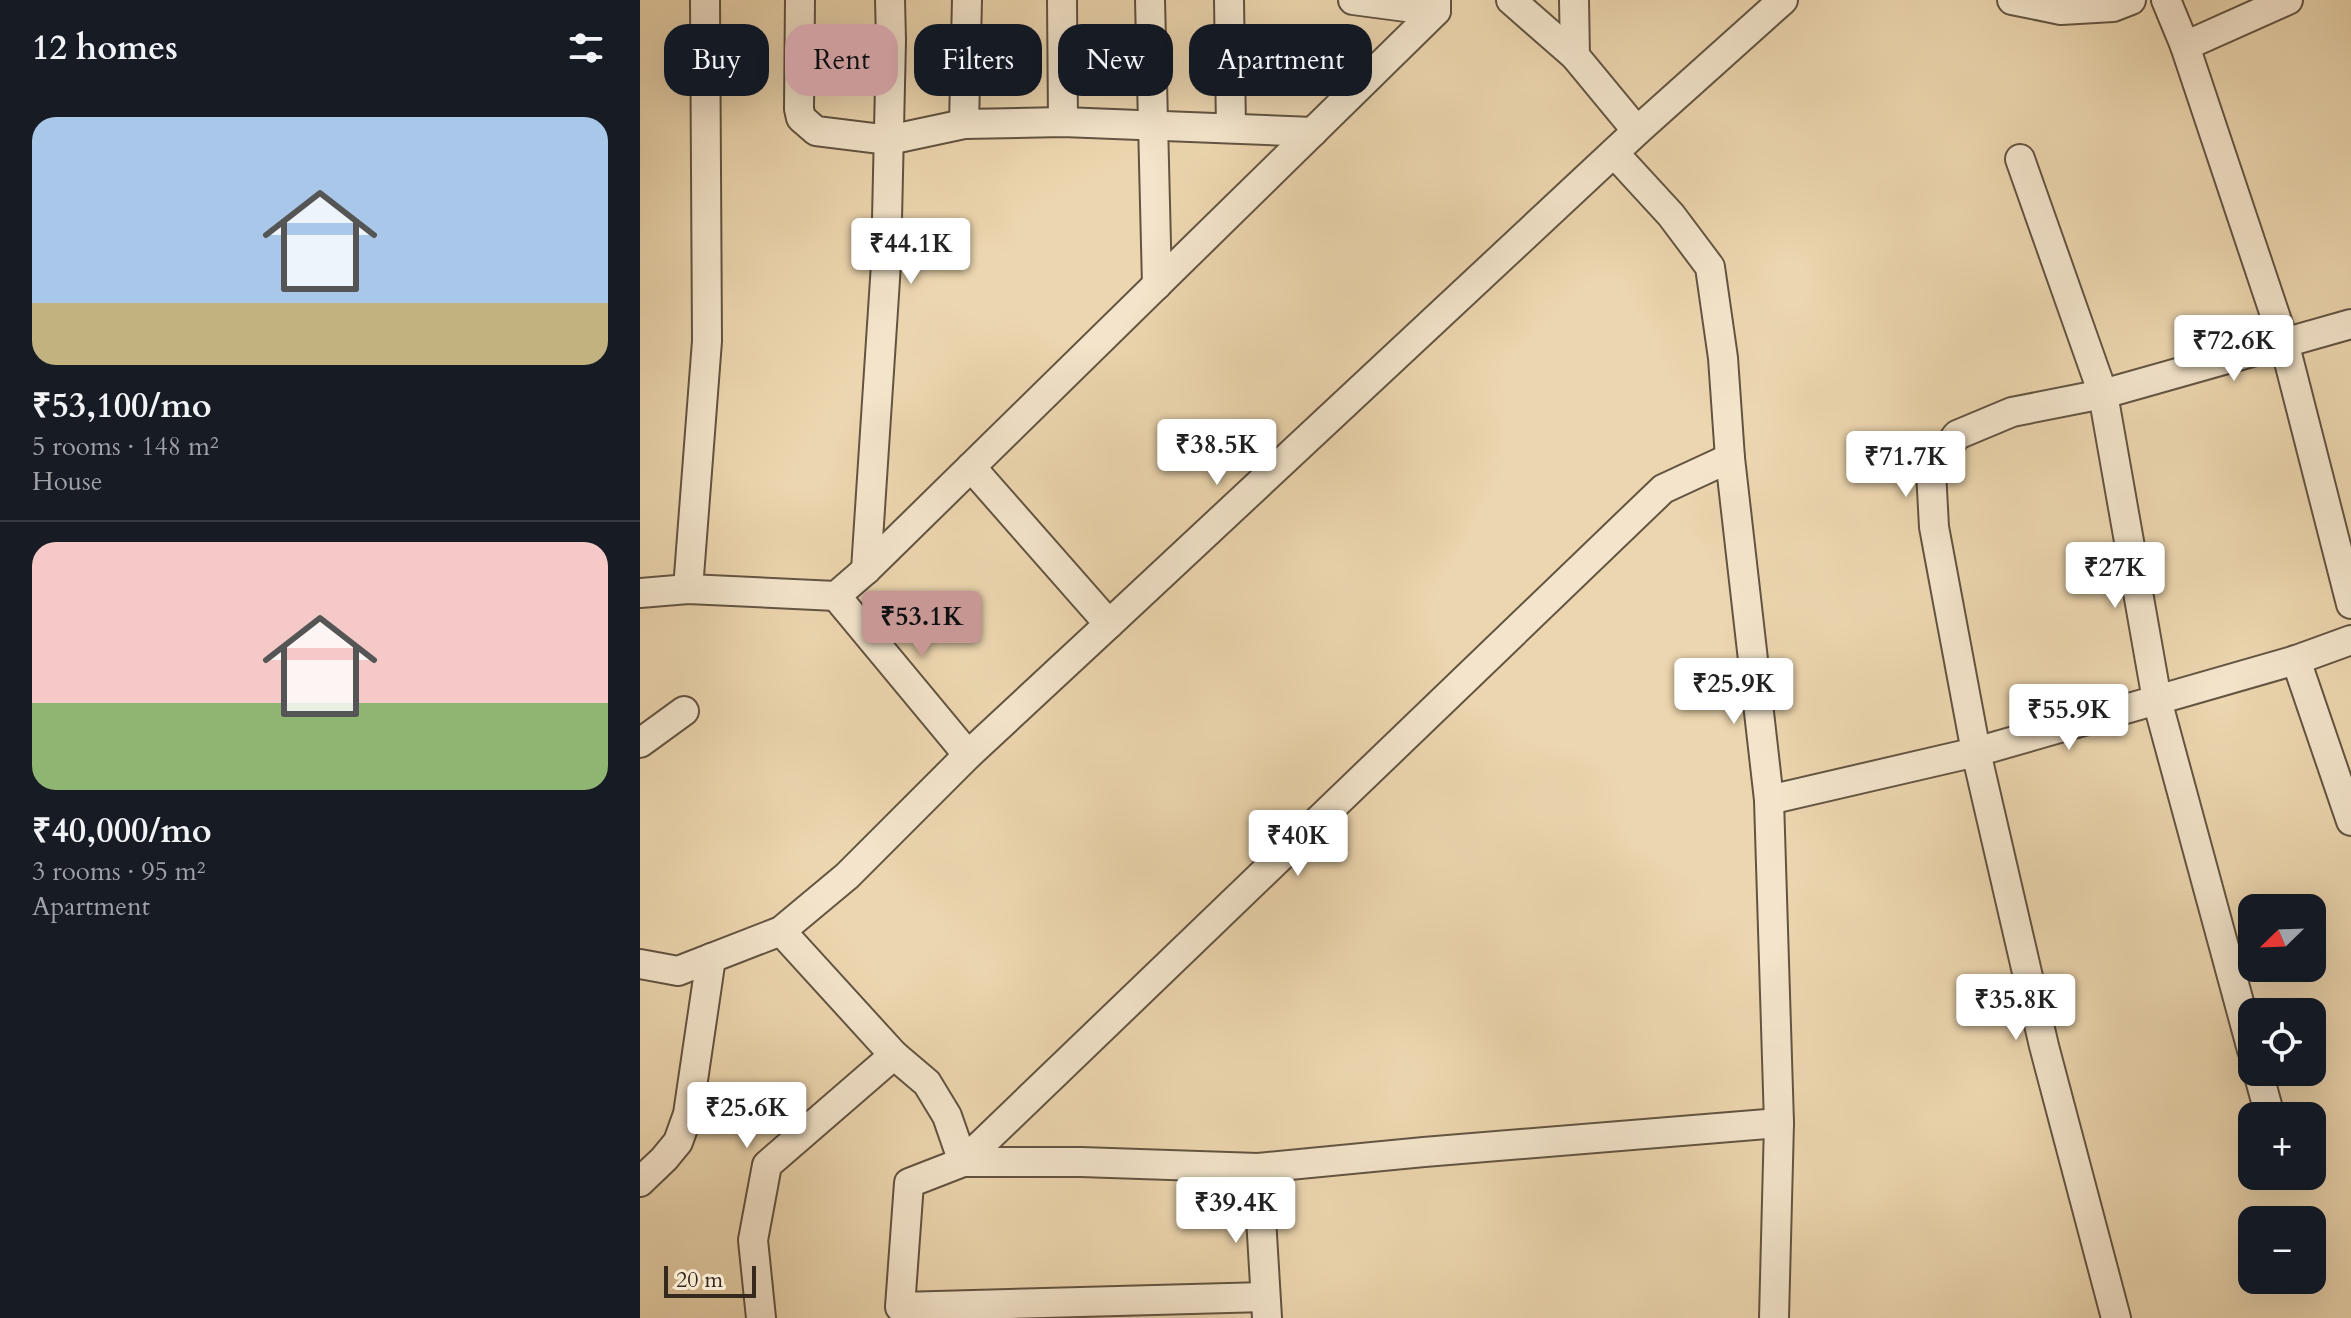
<!DOCTYPE html>
<html lang="en">
<head>
<meta charset="utf-8">
<style>
	:root { --surface:#171b24; --page:#20242c; --text:#f1f3f6; --muted:#9ea1a6; --line:#363941; --accent:#c59692 }
	body { margin:0; font-family:Cardo,serif; background:var(--page); color:var(--text); height:100vh; display:flex; flex-direction:column; font-size:30px; white-space:nowrap }
	* { box-sizing:border-box; margin:0 }
	p { font-size:26px; color:var(--muted) }
	.icon { flex:none; width:44px; height:44px; fill:none; stroke:currentColor; stroke-width:2; stroke-linecap:round; stroke-linejoin:round }
	.map { position:relative; flex:1; overflow:hidden }
	.panel { display:flex; flex-direction:column; background:var(--surface); width:640px }
	.panel>* { flex:none }
	.hud { position:absolute; left:24px; top:24px; width:760px; height:72px; display:flex; gap:16px }
	.needle { width:52px; rotate:247deg }
	.buttons { position:absolute; left:1598px; top:894px; display:grid; gap:16px }
	.buttons a { display:grid; place-items:center; width:88px; height:88px; border-radius:16px; background:var(--surface); box-shadow:0 8px 32px #0002; font-size:40px }
	.scale { position:absolute; left:24px; bottom:20px; width:92px; box-sizing:border-box; padding-left:8px; border:4px solid #35281d; border-top:0; font-size:22px; line-height:28px; white-space:nowrap; color:#35281d; -webkit-text-stroke:6px #f3e4cb; paint-order:stroke }
	.price { position:absolute; translate:-50% -68px; padding:0 18px; border-radius:8px; background:#fff; color:#222; font-size:26px; line-height:52px; filter:drop-shadow(0 2px 4px #0008) }
	.price::after { content:''; position:absolute; left:50%; top:48px; width:24px; height:18px; margin-left:-12px; background:inherit; clip-path:polygon(0 0,100% 0,50% 100%) }
	.price.selected { background:var(--accent); color:#111 }
	ul { padding:0; list-style:none }
	li { display:grid; align-content:center; gap:16px; height:424px; padding:0 32px }
	li+li { border-top:2px solid var(--line) }
	li span { display:grid; place-items:center; height:248px; border-radius:24px; color:#555 }
	li>.icon { margin-inline-start:auto }
	span .icon { width:144px; height:144px; fill:#fffc; stroke-width:1 }
	li b { font-size:34px }
	h2 { display:flex; justify-content:space-between; align-items:center; height:96px; padding:0 32px; font-size:34px }
	.chip { padding:0 28px; border-radius:24px; background:var(--surface); box-shadow:0 8px 32px #0002; font-size:28px; line-height:72px }
	.chip.selected { background:var(--accent); color:#111 }
	main { display:flex; flex:1; min-height:0 }
	.map>svg:first-child { display:block }
</style>
</head>
<body>
<main>
<section class="panel">
<h2>12 homes<svg class="icon" aria-label="filters" viewBox="0 0 24 24"><path d="M4 7h16M4 17h16"/><circle cx="9" cy="7" r="2"/><circle cx="15" cy="17" r="2"/></svg></h2>
<ul>
<li><span style="background:linear-gradient(#a9c7e8 75%,#c2b280 0)"><svg class="icon" aria-label="home" viewBox="0 0 24 24"><path d="M3 11l9-7 9 7M6 9v11h12V9"/></svg></span><div><b>₹53,100/mo</b><p>5 rooms · 148 m²</p><p>House</p></div></li>
<li><span style="background:linear-gradient(#f6c9c9 65%,#8fb573 0)"><svg class="icon" aria-label="home" viewBox="0 0 24 24"><path d="M3 11l9-7 9 7M6 9v11h12V9"/></svg></span><div><b>₹40,000/mo</b><p>3 rooms · 95 m²</p><p>Apartment</p></div></li>
</ul>
</section>
<div class="map">
<svg width="1711" height="1318" viewBox="0 0 1711 1318">
	<rect width="100%" height="100%" fill="#ecd6af"/>
	<filter id="stains"><feTurbulence type="fractalNoise" baseFrequency=".0025" numOctaves="4"/><feColorMatrix values="0 0 0 0 .2 0 0 0 0 .09 0 0 0 0 .02 0 0 0 .5 -.17"/></filter>
	<radialGradient id="worn" r=".72"><stop offset=".6" stop-color="#630" stop-opacity="0"/><stop offset="1" stop-color="#630" stop-opacity=".3"/></radialGradient>
	<g fill="none" stroke-linecap="round" stroke-linejoin="round">
		<defs>
			<g id="minor">
				<path d="M 160,0 L 159,109 L 161,118 L 176,131 L 249,140 L 324,124 L 423,122 L 673,132"/>
				<path d="M 422,0 L 423,122"/>
				<path d="M 510,0 L 517,285"/>
				<path d="M 589,0 L 591,128"/>
				<path d="M 713,0 L 796,11"/>
				<path d="M 871,0 L 935,56"/>
				<path d="M 934,0 L 935,56 L 997,131"/>
				<path d="M 1372,0 L 1421,10 L 1473,7 L 1491,0"/>
				<path d="M 1526,0 L 1545,46 L 1644,342 L 1711,604"/>
				<path d="M 1545,46 L 1648,0"/>
				<path d="M 324,124 L 327,0"/>
				<path d="M 974,153 L 1031,215 L 1070,267 L 1083,358 L 1090,458 L 1129,800 L 1139,1123 L 1134,1318"/>
				<path d="M 1380,159 L 1463,394 L 1517,700 L 1612,1050"/>
				<path d="M 331,467 L 469,624"/>
				<path d="M 226,570 L 246,264 L 251,40 L 250,0"/>
				<path d="M 48,589 L 67,341 L 65,0"/>
				<path d="M 0,593 L 48,589 L 196,596 L 226,570 L 796,11 L 796,0"/>
				<path d="M 196,596 L 328,755"/>
				<path d="M 1656,660 L 1711,821"/>
				<path d="M 0,743 L 44,711"/>
				<path d="M 1129,800 L 1336,752 L 1656,660 L 1711,640"/>
				<path d="M 141,931 L 254,1055 L 287,1083 L 307,1116 L 323,1162 L 441,1162 L 618,1168 L 784,1152 L 1139,1123"/>
				<path d="M 0,964 L 38,971 L 141,931 L 207,876 L 328,755 L 469,624 L 997,131 L 1143,0"/>
				<path d="M 1618,1072 L 1630,1116"/>
				<path d="M 618,1168 L 627,1318"/>
				<path d="M 0,1182 L 24,1159 L 38,1142 L 48,1114 L 71,958"/>
				<path d="M 625,1297 L 260,1307 L 269,1183 L 323,1162 L 1023,489 L 1090,458"/>
				<path d="M 121,1318 L 113,1240 L 127,1165 L 254,1055"/>
				<path d="M 1476,1318 L 1404,1046 L 1336,752 L 1294,527 L 1291,471 L 1317,435 L 1372,412 L 1463,394 L 1711,324"/>
			</g>
		</defs>
		<!-- minor casing -->
		<use href="#minor" stroke="#635442" stroke-width="32"/>
		<!-- minor -->
		<use href="#minor" stroke="#f3e4cb" stroke-width="28"/>
	</g>
	<rect width="100%" height="100%" filter="url(#stains)"/>
	<rect width="100%" height="100%" fill="url(#worn)"/>
</svg>
<div class="buttons">
<a><svg class="needle" viewBox="-14 -14 28 28"><path d="M0-13l5 13h-10z" fill="#e53935"/><path d="M0 13l5-13h-10z" fill="#9ea1a6"/></svg></a>
<a><svg class="icon" aria-label="locate" viewBox="0 0 24 24"><circle cx="12" cy="12" r="6"/><path d="M12 2v4M12 18v4M2 12h4M18 12h4"/></svg></a>
<a>+</a>
<a>−</a>
</div>
<div class="scale">20 m</div>
<b class="price" style="left:271px;top:286px">₹44.1K</b>
<b class="price" style="left:1594px;top:383px">₹72.6K</b>
<b class="price" style="left:577px;top:487px">₹38.5K</b>
<b class="price" style="left:1266px;top:499px">₹71.7K</b>
<b class="price" style="left:1475px;top:610px">₹27K</b>
<b class="price selected" style="left:282px;top:659px">₹53.1K</b>
<b class="price" style="left:1094px;top:726px">₹25.9K</b>
<b class="price" style="left:1429px;top:752px">₹55.9K</b>
<b class="price" style="left:658px;top:878px">₹40K</b>
<b class="price" style="left:1376px;top:1042px">₹35.8K</b>
<b class="price" style="left:107px;top:1150px">₹25.6K</b>
<b class="price" style="left:596px;top:1245px">₹39.4K</b>
<div class="hud">
<a class="chip">Buy</a>
<a class="chip selected">Rent</a>
<a class="chip">Filters</a>
<a class="chip">New</a>
<a class="chip">Apartment</a>
</div>
</div>
</main>
</body>
</html>
